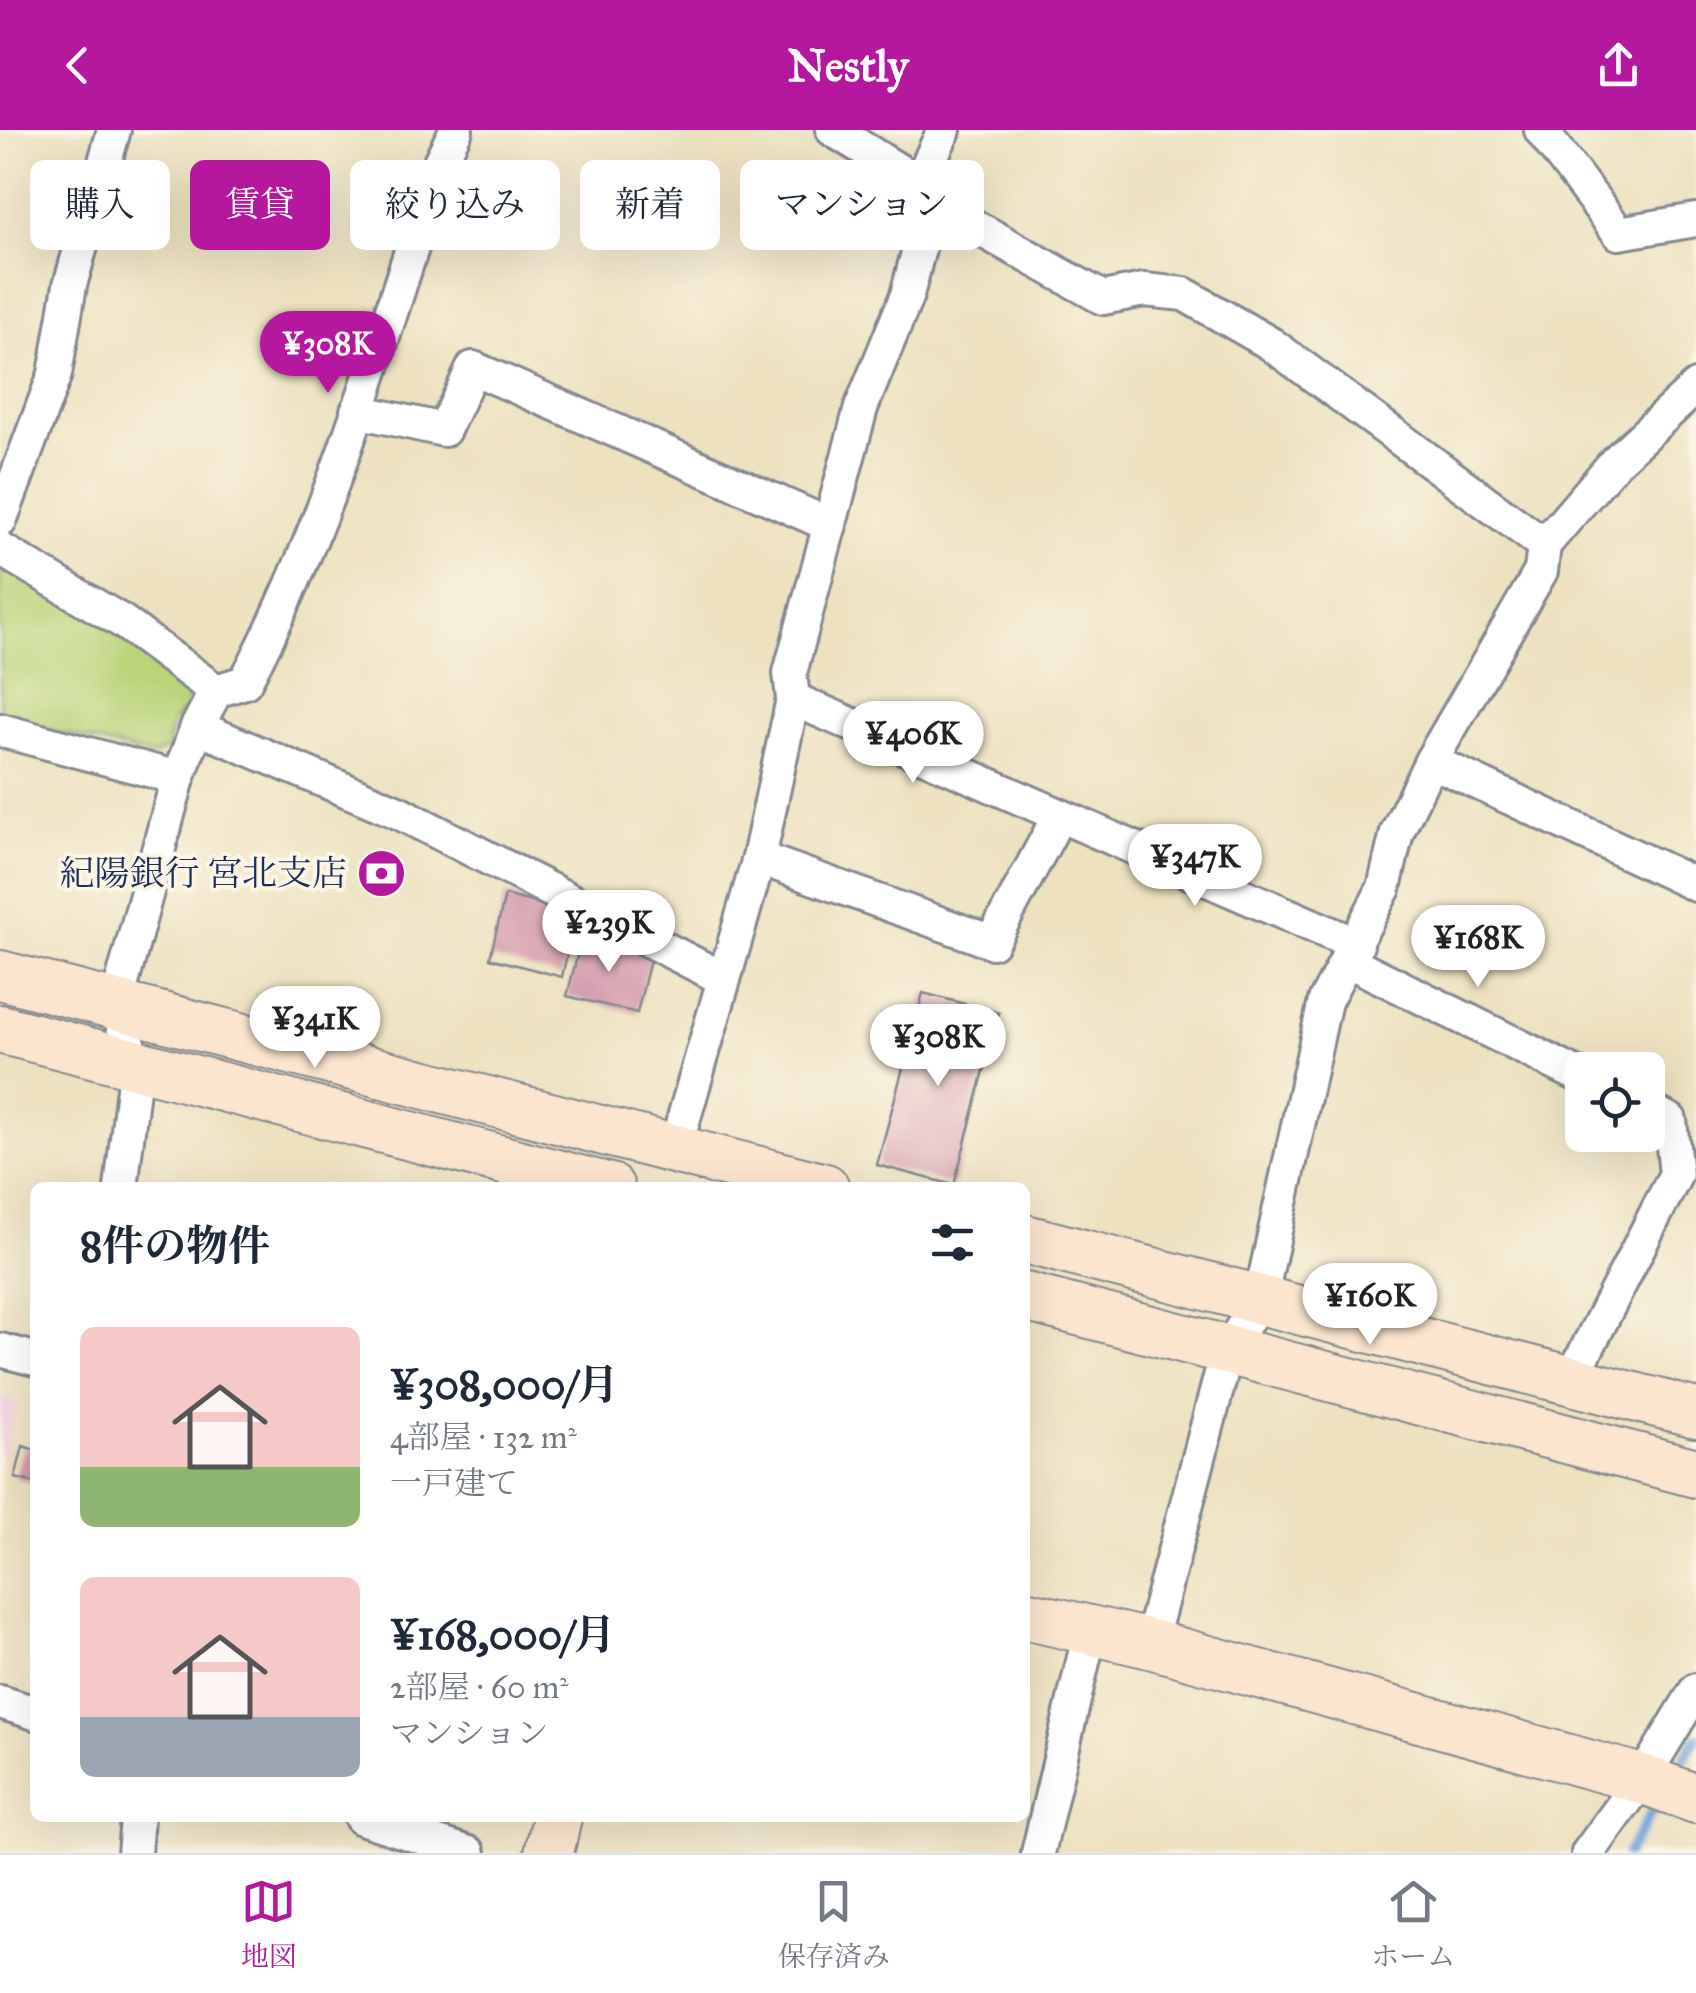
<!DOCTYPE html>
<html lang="ja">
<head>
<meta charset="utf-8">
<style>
	:root { --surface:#fff; --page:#f6f6f7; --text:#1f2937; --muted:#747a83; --line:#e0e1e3; --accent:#b5179e }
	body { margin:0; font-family:"IM FELL Great Primer","Noto Serif JP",serif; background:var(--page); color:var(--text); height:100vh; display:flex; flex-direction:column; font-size:38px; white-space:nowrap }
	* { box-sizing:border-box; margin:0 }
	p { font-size:32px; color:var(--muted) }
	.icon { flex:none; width:55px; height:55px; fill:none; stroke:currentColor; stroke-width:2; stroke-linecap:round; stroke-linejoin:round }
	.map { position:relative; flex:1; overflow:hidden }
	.side { position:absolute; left:30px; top:1052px; width:1000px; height:640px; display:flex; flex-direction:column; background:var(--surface); border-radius:15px; box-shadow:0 10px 40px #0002 }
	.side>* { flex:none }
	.hud { position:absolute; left:30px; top:30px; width:1000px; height:90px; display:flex; gap:20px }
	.fabs { position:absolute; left:1565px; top:922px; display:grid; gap:20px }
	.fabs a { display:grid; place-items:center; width:100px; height:100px; border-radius:15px; background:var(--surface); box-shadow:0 10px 40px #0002; font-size:50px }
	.price { position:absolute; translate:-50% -85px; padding:0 22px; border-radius:35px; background:#fff; color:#222; font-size:32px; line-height:65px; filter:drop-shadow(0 2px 5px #0008) }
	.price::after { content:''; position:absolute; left:50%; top:60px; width:30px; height:22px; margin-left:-15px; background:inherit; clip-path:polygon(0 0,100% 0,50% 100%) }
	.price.current { background:var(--accent); color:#fff }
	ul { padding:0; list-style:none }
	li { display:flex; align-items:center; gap:30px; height:250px; padding:0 50px }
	li span { display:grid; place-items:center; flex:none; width:280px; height:200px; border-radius:15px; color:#555 }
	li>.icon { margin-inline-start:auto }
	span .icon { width:120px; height:120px; fill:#fffc; stroke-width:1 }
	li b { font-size:42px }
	h2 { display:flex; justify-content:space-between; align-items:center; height:120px; padding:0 50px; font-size:42px }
	.chip { padding:0 35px; border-radius:15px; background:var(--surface); box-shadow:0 10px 40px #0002; font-size:35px; line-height:90px }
	.chip.current { background:var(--accent); color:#fff }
	header { display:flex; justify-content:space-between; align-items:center; height:130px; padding:0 50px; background:var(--accent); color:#fff; font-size:45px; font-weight:700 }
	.dock { display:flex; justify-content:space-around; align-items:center; height:140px; border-top:2px solid var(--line); background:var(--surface); font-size:28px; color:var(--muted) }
	.dock a { display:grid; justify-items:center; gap:5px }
	.dock .current { color:var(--accent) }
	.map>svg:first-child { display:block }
</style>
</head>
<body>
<header><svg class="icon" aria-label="back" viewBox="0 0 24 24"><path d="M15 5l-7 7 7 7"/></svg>Nestly<svg class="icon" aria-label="share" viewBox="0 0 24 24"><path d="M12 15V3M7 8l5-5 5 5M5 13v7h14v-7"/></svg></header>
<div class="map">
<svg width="1696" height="1723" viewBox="0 0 1696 1723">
	<rect width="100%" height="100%" fill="#fcf5e5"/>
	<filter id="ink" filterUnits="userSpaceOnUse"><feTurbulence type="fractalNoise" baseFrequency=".01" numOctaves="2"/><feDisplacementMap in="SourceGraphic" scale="20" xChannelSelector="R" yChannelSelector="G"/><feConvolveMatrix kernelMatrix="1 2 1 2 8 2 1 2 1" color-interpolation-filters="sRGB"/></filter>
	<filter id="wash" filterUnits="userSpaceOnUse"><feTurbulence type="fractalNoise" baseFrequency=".0048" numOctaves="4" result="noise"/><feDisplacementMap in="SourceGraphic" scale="40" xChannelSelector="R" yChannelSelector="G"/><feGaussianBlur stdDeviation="2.25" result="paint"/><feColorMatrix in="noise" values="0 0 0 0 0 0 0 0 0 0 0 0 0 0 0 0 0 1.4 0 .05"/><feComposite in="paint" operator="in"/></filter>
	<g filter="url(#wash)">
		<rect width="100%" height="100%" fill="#ede1c0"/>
		<!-- built -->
		<path fill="#f2cfe1" d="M 0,1255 L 3,1256 L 1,1267 L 17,1272 L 0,1337 Z"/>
		<!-- green -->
		<path fill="#bad47a" stroke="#6a826c" stroke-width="2.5" d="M 0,433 L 120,497 L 189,554 L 190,575 L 173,592 L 167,619 L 153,626 L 0,588 Z"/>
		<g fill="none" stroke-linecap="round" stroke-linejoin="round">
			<!-- stream -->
			<g stroke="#6ea0d9" stroke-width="10">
				<path d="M 1674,1645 L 1696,1608"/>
				<path d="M 1627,1723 L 1660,1669"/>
			</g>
		</g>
		<g id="blocks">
			<!-- building -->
			<g fill="#d398ac">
				<path d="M 505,765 L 576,784 L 562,847 L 490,828 Z"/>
				<path d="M 582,807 L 651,826 L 637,883 L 567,866 Z"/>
				<path d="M 923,863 L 999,883 L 954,1055 L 877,1035 Z"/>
				<path d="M 23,1316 L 35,1320 L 35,1353 L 15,1348 Z"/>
			</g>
		</g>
	</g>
	<g filter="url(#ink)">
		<use href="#blocks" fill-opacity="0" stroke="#84888f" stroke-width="2.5"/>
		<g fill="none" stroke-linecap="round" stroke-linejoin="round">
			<defs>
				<g id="street">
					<path d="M 1541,0 L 1619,103 L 1696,90"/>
					<path d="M 919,53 L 944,0"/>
					<path d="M 931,72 L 1103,168 L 1144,160 L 1184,164 L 1271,214 L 1544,415 L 1541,441 L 1431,631 L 1696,755"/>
					<path d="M 357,281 L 444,300 L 473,238 L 830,395"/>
					<path d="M 0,391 L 55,244 L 70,155 L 114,0"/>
					<path d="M 1544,415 L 1616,331 L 1696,257"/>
					<path d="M 0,419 L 123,492 L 216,561"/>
					<path d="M 793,569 L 1357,815"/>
					<path d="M 197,597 L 400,683 L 724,849"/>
					<path d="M 0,600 L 178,648"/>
					<path d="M 759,728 L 992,812 L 1059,686"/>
					<path d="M 1346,830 L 1582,947"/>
					<path d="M 675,1019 L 759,728 L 793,569 L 790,543 L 861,278 L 907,165 L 931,72 L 919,53 L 833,0"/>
					<path d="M 121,1058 L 136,934 L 116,875 L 178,648 L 197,597 L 216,561 L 245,552 C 330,393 383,203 440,32 L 456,0"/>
					<path d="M 0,1220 L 35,1229"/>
					<path d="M 1571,1250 L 1676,1044 L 1670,990 L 1648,979"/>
					<path d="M 1150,1514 L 1227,1221 L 1260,1170 L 1325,871 L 1384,758 L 1397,702 L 1431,631"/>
					<path d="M 0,1572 L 35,1583"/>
					<path d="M 361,1688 L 469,1723"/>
					<path d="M 134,1723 L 137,1688"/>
					<path d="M 1038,1723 L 1090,1502"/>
					<path d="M 1588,1723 L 1642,1649 L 1696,1560"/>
				</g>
				<g id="secondary">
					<path d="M 0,845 L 825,1058"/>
					<path d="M 0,899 L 610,1058"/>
					<path d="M 1025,1109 L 1696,1283"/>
					<path d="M 1025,1167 L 1696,1343"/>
					<path d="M 1025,1485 L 1150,1514 L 1642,1649 L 1696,1669"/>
					<path d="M 549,1723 L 557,1688"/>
				</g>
			</defs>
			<!-- street casing -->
			<use href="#street" stroke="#84888f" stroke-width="38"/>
			<!-- secondary casing -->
			<use href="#secondary" stroke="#84888f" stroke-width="52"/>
			<!-- street -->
			<use href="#street" stroke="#fff" stroke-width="32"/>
			<!-- secondary -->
			<use href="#secondary" stroke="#fbe5cf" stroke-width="48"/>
		</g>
	</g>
	<!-- icons -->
	<defs>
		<symbol id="bank-disc" viewBox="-11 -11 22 22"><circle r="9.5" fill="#b5179e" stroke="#fcf5e5"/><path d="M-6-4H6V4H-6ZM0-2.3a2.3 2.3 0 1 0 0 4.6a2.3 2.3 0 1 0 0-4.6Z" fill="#fff"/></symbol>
	</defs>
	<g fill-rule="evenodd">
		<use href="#bank-disc" x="354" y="716" width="55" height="55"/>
	</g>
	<g text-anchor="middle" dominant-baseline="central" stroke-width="8" stroke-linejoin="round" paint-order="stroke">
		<!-- poi labels -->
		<g font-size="35" fill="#1b2f5e" stroke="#fcf5e5" text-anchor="end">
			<text x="347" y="743">紀陽銀行 宮北支店</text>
		</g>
	</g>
</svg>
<div class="fabs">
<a><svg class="icon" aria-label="locate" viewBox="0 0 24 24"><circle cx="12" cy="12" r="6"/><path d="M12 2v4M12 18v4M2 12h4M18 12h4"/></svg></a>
</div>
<b class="price current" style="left:328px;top:266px">¥308K</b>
<b class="price" style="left:913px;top:656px">¥406K</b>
<b class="price" style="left:1195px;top:779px">¥347K</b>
<b class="price" style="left:609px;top:845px">¥239K</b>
<b class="price" style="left:1478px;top:860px">¥168K</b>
<b class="price" style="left:315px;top:941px">¥341K</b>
<b class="price" style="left:938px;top:959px">¥308K</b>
<b class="price" style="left:1370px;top:1218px">¥160K</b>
<div class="hud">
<a class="chip">購入</a>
<a class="chip current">賃貸</a>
<a class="chip">絞り込み</a>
<a class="chip">新着</a>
<a class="chip">マンション</a>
</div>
<section class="side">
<h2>8件の物件<svg class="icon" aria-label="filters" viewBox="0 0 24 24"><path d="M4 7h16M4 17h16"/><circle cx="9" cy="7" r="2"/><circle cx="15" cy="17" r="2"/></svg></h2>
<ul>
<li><span style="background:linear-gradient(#f6c9c9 70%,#8fb573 0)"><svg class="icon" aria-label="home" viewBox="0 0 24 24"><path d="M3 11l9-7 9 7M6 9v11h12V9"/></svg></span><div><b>¥308,000/月</b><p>4部屋 · 132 m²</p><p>一戸建て</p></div></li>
<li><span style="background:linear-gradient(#f6c9c9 70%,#9aa5b1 0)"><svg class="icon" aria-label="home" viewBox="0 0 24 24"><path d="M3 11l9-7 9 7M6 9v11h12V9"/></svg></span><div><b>¥168,000/月</b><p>2部屋 · 60 m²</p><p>マンション</p></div></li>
</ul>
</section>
</div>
<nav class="dock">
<a class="current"><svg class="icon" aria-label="map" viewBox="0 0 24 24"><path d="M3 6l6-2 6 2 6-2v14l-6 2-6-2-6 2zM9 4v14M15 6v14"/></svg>地図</a>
<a><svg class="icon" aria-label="saved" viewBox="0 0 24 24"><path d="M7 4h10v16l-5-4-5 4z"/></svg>保存済み</a>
<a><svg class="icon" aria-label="home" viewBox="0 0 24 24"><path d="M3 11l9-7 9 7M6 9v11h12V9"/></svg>ホーム</a>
</nav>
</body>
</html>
